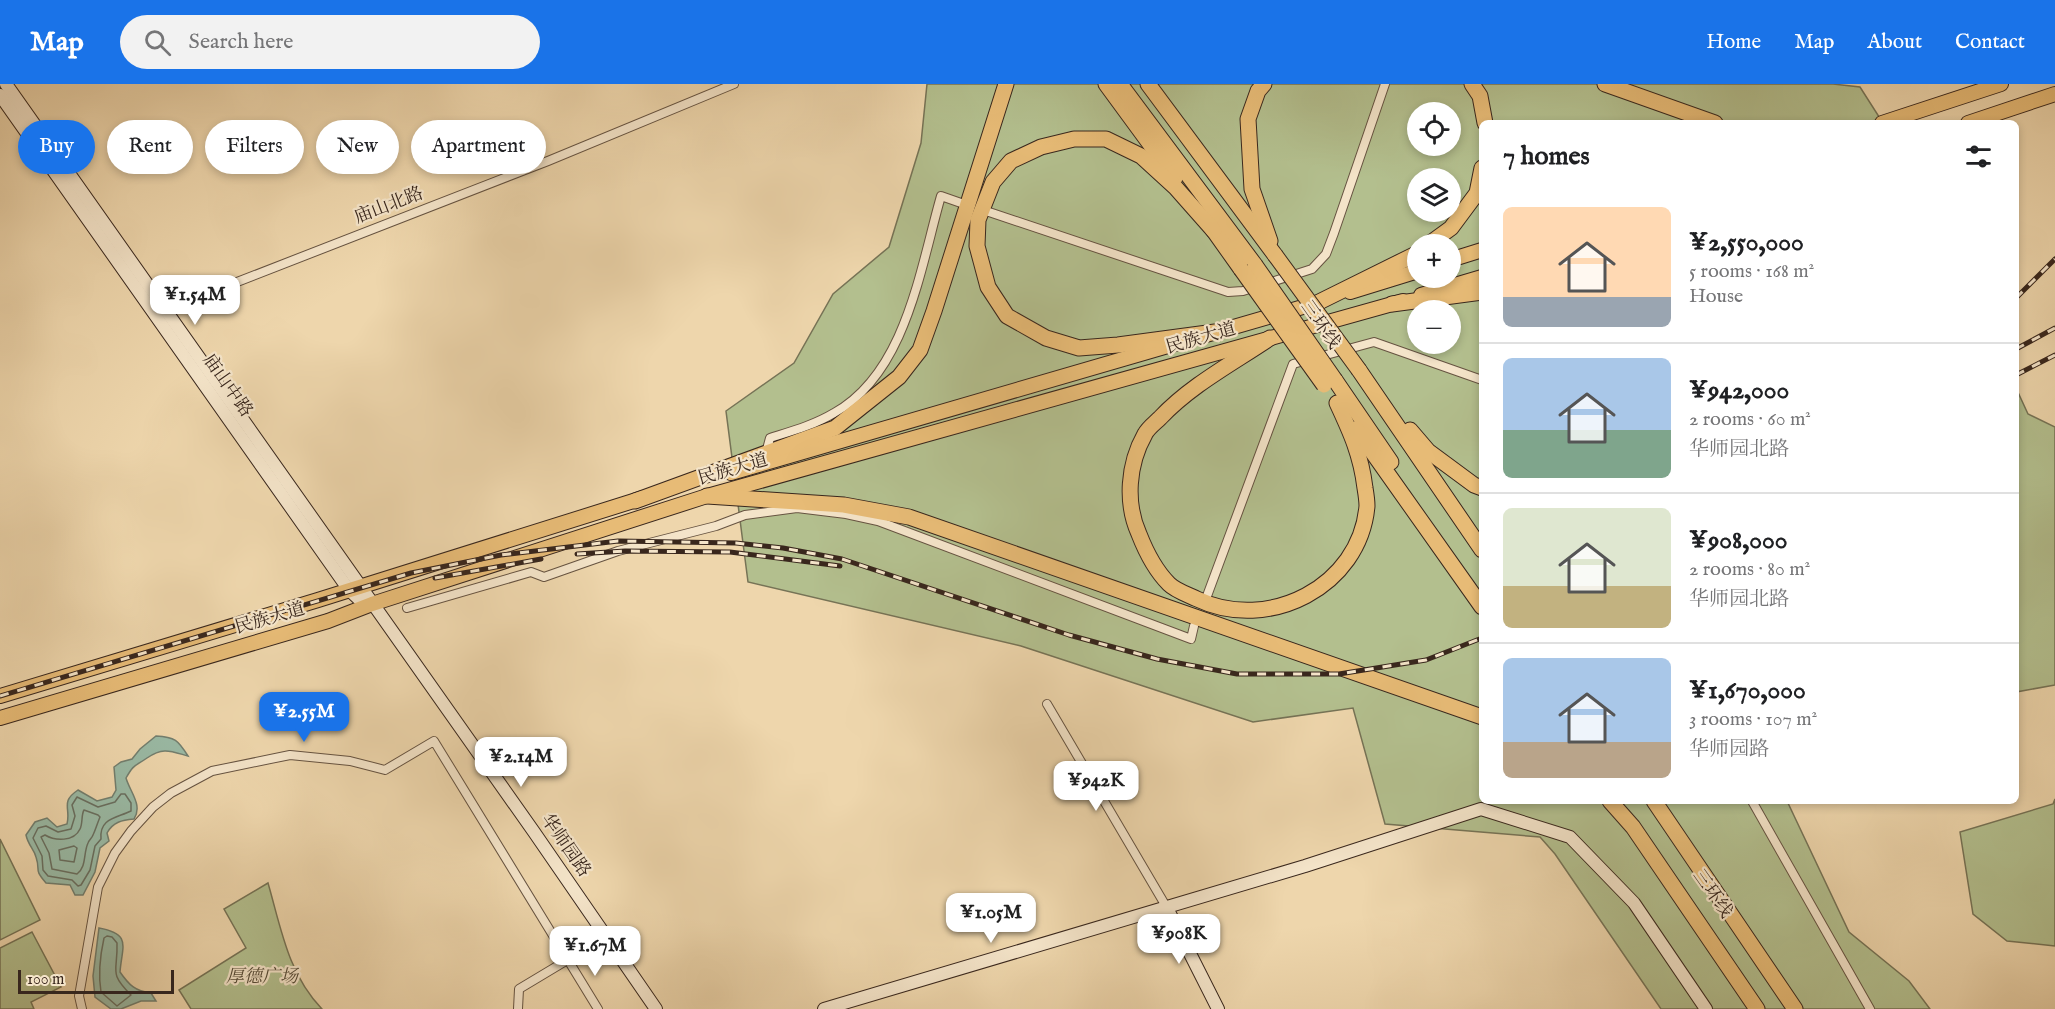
<!DOCTYPE html>
<html lang="en">
<head>
<meta charset="utf-8">
<style>
	:root { --surface:#fff; --page:#f2f2f2; --text:#202124; --muted:#757577; --line:#e0e0e0; --accent:#1a73e8 }
	body { margin:0; font-family:"IM FELL English","Noto Serif SC",serif; background:var(--page); color:var(--text); height:100vh; display:flex; flex-direction:column; font-size:22px; white-space:nowrap }
	* { box-sizing:border-box; margin:0 }
	p { font-size:20px; color:var(--muted) }
	.icon { flex:none; width:33px; height:33px; fill:none; stroke:currentColor; stroke-width:2; stroke-linecap:round; stroke-linejoin:round }
	.map { position:relative; flex:1; overflow:hidden }
	.side { position:absolute; left:1479px; top:36px; width:540px; height:684px; display:flex; flex-direction:column; background:var(--surface); border-radius:9px; box-shadow:0 3px 9px #0003 }
	.side>* { flex:none }
	.guide { position:absolute; left:18px; top:36px; width:570px; height:54px; display:flex; gap:12px }
	.controls { position:absolute; left:1407px; top:18px; display:grid; gap:12px }
	.controls a { display:grid; place-items:center; width:54px; height:54px; border-radius:50%; background:var(--surface); box-shadow:0 3px 9px #0003; font-size:30px }
	.scale { position:absolute; left:18px; bottom:15px; width:156px; box-sizing:border-box; padding-left:6px; border:3px solid #39271d; border-top:0; font-size:16px; line-height:21px; white-space:nowrap; color:#39271d; -webkit-text-stroke:4px #f4e4c9; paint-order:stroke }
	.price { position:absolute; translate:-50% -51px; padding:0 14px; border-radius:12px; background:#fff; color:#222; font-size:20px; line-height:39px; filter:drop-shadow(0 2px 3px #0008) }
	.price::after { content:''; position:absolute; left:50%; top:36px; width:18px; height:14px; margin-left:-9px; background:inherit; clip-path:polygon(0 0,100% 0,50% 100%) }
	.price.active { background:var(--accent); color:#fff }
	ul { padding:0; list-style:none }
	li { display:flex; align-items:center; gap:18px; height:150px; padding:0 24px }
	li+li { border-top:2px solid var(--line) }
	li span { display:grid; place-items:center; flex:none; width:168px; height:120px; border-radius:9px; color:#555 }
	li>.icon { margin-inline-start:auto }
	span .icon { width:72px; height:72px; fill:#fffc; stroke-width:1 }
	li b { font-size:26px }
	h2 { display:flex; justify-content:space-between; align-items:center; height:72px; padding:0 24px; font-size:26px }
	.pill { padding:0 21px; border-radius:27px; background:var(--surface); box-shadow:0 3px 9px #0003; font-size:21px; line-height:54px }
	.pill.active { background:var(--accent); color:#fff }
	header { display:flex; align-items:center; gap:36px; box-sizing:border-box; height:84px; padding:0 30px; background:var(--accent); color:#fff }
	header strong { font-size:28px }
	nav { display:flex; gap:33px; margin-inline-start:auto; font-size:21px }
	.search { width:420px; height:54px; background:var(--page); display:flex; align-items:center; gap:15px; box-sizing:border-box; padding:0 21px; border-radius:33px; color:var(--muted); font-size:22px }
	.map>svg:first-child { display:block }
</style>
</head>
<body>
<header>
<strong>Map</strong>
<div class="search"><svg class="icon" aria-label="search" viewBox="0 0 24 24"><circle cx="10" cy="10" r="6"/><path d="M15 15l6 6"/></svg>Search here</div>
<nav><a>Home</a><a>Map</a><a>About</a><a>Contact</a></nav>
</header>
<div class="map">
<svg width="2055" height="925" viewBox="0 0 2055 925">
	<rect width="100%" height="100%" fill="#eed6ac"/>
	<filter id="stains"><feTurbulence type="fractalNoise" baseFrequency=".00333" numOctaves="4"/><feColorMatrix values="0 0 0 0 .2 0 0 0 0 .09 0 0 0 0 .02 0 0 0 .5 -.17"/></filter>
	<radialGradient id="worn" r=".72"><stop offset=".6" stop-color="#630" stop-opacity="0"/><stop offset="1" stop-color="#630" stop-opacity=".3"/></radialGradient>
	<!-- green -->
	<g fill="#b3bf8e" stroke="#767356" stroke-width="1.5" fill-rule="evenodd">
		<path d="M 927,0 L 1833,0 L 1860,3 L 1883,39 L 1482,39 L 1482,717 L 1787,717 L 1849,848 L 1909,897 L 1930,925 L 1661,925 L 1555,770 L 1540,753 L 1385,740 L 1353,624 L 1253,638 L 1021,562 L 748,498 L 726,327 L 794,279 L 833,210 L 889,163 L 921,59 ZM 1418,28 L 1450,28 L 1450,62 L 1418,62 ZM 1418,94 L 1450,94 L 1450,128 L 1418,128 ZM 1418,160 L 1450,160 L 1450,194 L 1418,194 ZM 1418,226 L 1450,226 L 1450,260 L 1418,260 Z"/>
		<path d="M 2016,304 L 2028,330 L 2055,343 L 2055,601 L 2016,608 Z"/>
		<path d="M 2055,715 L 2055,862 L 2007,857 L 1973,830 L 1960,748 L 2053,720 Z"/>
		<path d="M 0,755 L 40,836 L 0,856 Z"/>
		<path d="M 268,799 C 281,844 288,890 322,925 L 191,925 L 179,906 L 246,864 L 224,825 Z"/>
		<path d="M 32,848 L 61,903 L 31,918 L 34,925 L 0,925 L 0,864 Z"/>
	</g>
	<!-- water -->
	<g fill="#9abaa5" stroke="#737f6f" stroke-width="1.5">
		<path d="M 156,652 C 175,653 178,656 188,672 C 170,667 163,663 147,674 C 134,683 134,680 126,694 C 130,708 143,721 134,735 C 122,736 113,738 107,749 L 109,757 L 100,764 L 95,788 L 83,811 L 75,811 L 70,801 L 46,799 C 33,784 41,788 36,773 C 34,765 28,761 26,751 L 35,738 L 47,734 L 57,743 L 67,740 C 71,724 60,718 78,706 L 97,717 L 112,713 L 116,706 L 114,683 L 121,678 L 132,675 L 140,665 Z"/>
		<path d="M 99,844 C 132,850 122,862 120,888 C 129,901 135,907 151,909 L 156,917 L 141,917 L 121,925 L 111,925 L 95,913 L 93,892 Z"/>
	</g>
	<g fill="none" stroke-linecap="round" stroke-linejoin="round">
		<!-- shore -->
		<g stroke="#6a7061" stroke-width="1.5">
			<path d="M 121,710 L 125,710 L 131,719 L 131,727 C 117,734 99,734 101,755 L 95,762 L 90,786 L 81,801 L 78,802 L 72,796 L 48,792 L 43,786 L 42,772 L 33,754 L 38,744 L 46,742 L 58,748 L 71,745 L 75,732 L 72,721 L 77,713 L 98,723 L 115,718 Z"/>
			<path d="M 84,726 L 98,731 L 100,733 C 97,740 96,745 93,751 C 92,754 89,756 88,759 C 83,770 87,782 77,790 L 52,785 L 49,769 L 41,753 L 45,751 C 55,757 74,758 80,745 C 83,739 81,731 84,726 Z"/>
			<path d="M 74,762 L 77,764 L 74,778 L 60,776 L 59,766 Z"/>
			<path d="M 107,852 L 112,853 L 117,859 C 118,888 108,888 131,911 L 117,922 L 101,908 C 98,890 100,872 104,854 Z"/>
		</g>
		<defs>
			<g id="street">
				<path d="M 989,128 L 1228,208 L 1243,207 L 1312,185 L 1326,170 L 1334,149 L 1385,0"/>
				<path d="M 160,228 L 548,77 L 734,0"/>
				<path d="M 766,369 L 770,354 C 792,347 814,341 834,329 C 906,289 920,185 941,112 L 961,119"/>
				<path d="M 1207,512 L 1293,280 L 1374,258 L 1482,296"/>
				<path d="M 407,524 L 531,488 L 544,493 L 618,467 L 716,442 L 745,431 L 797,424 L 846,430 L 878,437 L 1191,555 L 1194,542"/>
				<path d="M 1047,620 L 1167,824"/>
				<path d="M 1752,717 L 1870,925"/>
				<path d="M 82,925 L 79,912 L 98,803 L 115,769 L 131,747 L 153,723 L 171,709 L 212,687 L 290,671 L 350,677 L 385,686 L 434,657 L 598,925"/>
				<path d="M 518,925 L 519,905 L 569,875"/>
			</g>
			<g id="secondary">
				<path d="M 6,0 L 534,748 L 656,925"/>
				<path d="M 0,11 L 349,506 L 366,522"/>
				<path d="M 1167,824 L 1218,925"/>
				<path d="M 824,925 L 1305,782 L 1481,725 L 1570,753 L 1634,819 L 1706,925"/>
			</g>
			<g id="primary">
				<path d="M 1882,39 L 2001,0"/>
				<path d="M 1968,39 L 2055,10"/>
				<path d="M 1450,176 L 1482,166"/>
				<path d="M 1350,208 L 1418,187"/>
				<path d="M 1421,211 L 1482,193"/>
				<path d="M 1206,251 L 1320,218"/>
				<path d="M 731,389 L 1185,257"/>
				<path d="M 0,612 L 318,516 L 643,414"/>
				<path d="M 0,634 L 328,537 L 372,520 L 707,412 L 1403,217"/>
			</g>
			<g id="highway">
				<path d="M 1106,0 L 1175,94"/>
				<path d="M 1120,0 L 1255,181"/>
				<path d="M 1148,0 L 1275,171"/>
				<path d="M 1264,0 L 1258,7 L 1248,35 L 1252,105 L 1270,157"/>
				<path d="M 1472,0 L 1480,12 L 1485,39"/>
				<path d="M 1605,0 L 1715,39"/>
				<path d="M 1209,140 L 1241,185"/>
				<path d="M 1214,147 L 1176,104 L 1141,72 L 1106,55 L 1074,55 L 1041,63 L 1011,77 L 993,98 L 978,136 L 977,162 L 988,203 L 1007,232 L 1046,254 L 1079,264 L 1118,261 L 1215,248"/>
				<path d="M 1429,160 L 1451,144 L 1477,109 L 1482,84"/>
				<path d="M 1317,219 L 1418,169"/>
				<path d="M 1392,220 L 1482,208"/>
				<path d="M 1270,254 C 1233,279 1191,301 1160,334 C 1155,339 1148,344 1145,350 C 1128,380 1125,419 1139,450 C 1146,468 1155,486 1169,500 C 1176,507 1189,511 1197,515 C 1268,549 1360,503 1367,422 C 1367,417 1366,410 1365,404 C 1361,371 1351,349 1337,319"/>
				<path d="M 1359,286 L 1482,466"/>
				<path d="M 1335,296 L 1391,378"/>
				<path d="M 1356,345 L 1482,523"/>
				<path d="M 1410,346 L 1428,367 L 1474,401 L 1482,404"/>
				<path d="M 707,412 L 844,421 L 909,433 L 1482,633"/>
				<path d="M 635,417 L 835,344 L 899,293 L 920,266 L 934,227 L 1006,0"/>
				<path d="M 1610,717 L 1633,743 L 1757,925"/>
				<path d="M 1654,717 L 1795,925"/>
			</g>
		</defs>
		<!-- street casing -->
		<use href="#street" stroke="#665341" stroke-width="10"/>
		<!-- secondary casing -->
		<use href="#secondary" stroke="#39271d" stroke-width="14"/>
		<!-- primary casing -->
		<use href="#primary" stroke="#39271d" stroke-width="16"/>
		<!-- highway casing -->
		<use href="#highway" stroke="#39271d" stroke-width="17"/>
		<!-- street -->
		<use href="#street" stroke="#f4e4c9" stroke-width="8"/>
		<!-- secondary -->
		<use href="#secondary" stroke="#f4e4c9" stroke-width="12"/>
		<!-- primary -->
		<use href="#primary" stroke="#e7bb76" stroke-width="14"/>
		<!-- highway -->
		<use href="#highway" stroke="#e7bb76" stroke-width="15"/>
		<defs>
			<g id="rail">
				<path d="M 2016,214 L 2055,175"/>
				<path d="M 2016,265 L 2055,244"/>
				<path d="M 2016,291 L 2055,271"/>
				<path d="M 577,470 L 625,467 L 730,468 L 840,482"/>
				<path d="M 435,494 L 541,475"/>
				<path d="M 0,612 L 411,489 L 501,471 L 618,457 L 736,459 L 783,464 L 842,475 L 1069,551 L 1157,575 L 1237,590 L 1339,590 L 1426,576 L 1482,554"/>
			</g>
		</defs>
		<!-- rail casing -->
		<use href="#rail" stroke="#39271d" stroke-width="5"/>
		<!-- rail -->
		<use href="#rail" stroke="#f4e4c9" stroke-width="3" stroke-dasharray="9" stroke-linecap="butt"/>
		<defs>
			<g id="highway-bridge">
				<path d="M 1275,171 L 1359,286"/>
				<path d="M 1255,181 L 1335,296"/>
				<path d="M 1241,185 L 1324,301"/>
			</g>
		</defs>
		<!-- highway-bridge casing -->
		<use href="#highway-bridge" stroke="#39271d" stroke-width="17" stroke-linecap="butt"/>
		<!-- highway-bridge -->
		<use href="#highway-bridge" stroke="#e7bb76" stroke-width="15"/>
	</g>
	<g text-anchor="middle" dominant-baseline="central" stroke-width="4.5" stroke-linejoin="round" paint-order="stroke">
		<!-- street labels -->
		<g font-size="18" fill="#39271d" stroke="#f4e4c9">
			<text transform="translate(389 122) rotate(-21)">庙山北路</text>
			<text transform="translate(1320 241) rotate(55)">三环线</text>
			<text transform="translate(1201 255) rotate(-16)">民族大道</text>
			<text transform="translate(227 302) rotate(55)">庙山中路</text>
			<text transform="translate(733 386) rotate(-16)">民族大道</text>
			<text transform="translate(270 535) rotate(-16)">民族大道</text>
			<text transform="translate(565 762) rotate(55)">华师园路</text>
			<text transform="translate(1712 810) rotate(55)">三环线</text>
		</g>
		<!-- park labels -->
		<g font-size="18" font-style="italic" fill="#584d39" stroke="#f4e4c9">
			<text x="262" y="893">厚德广场</text>
		</g>
	</g>
	<rect width="100%" height="100%" filter="url(#stains)"/>
	<rect width="100%" height="100%" fill="url(#worn)"/>
</svg>
<div class="controls">
<a><svg class="icon" aria-label="locate" viewBox="0 0 24 24"><circle cx="12" cy="12" r="6"/><path d="M12 2v4M12 18v4M2 12h4M18 12h4"/></svg></a>
<a><svg class="icon" aria-label="layers" viewBox="0 0 24 24"><path d="M12 4l9 5-9 5-9-5zM3 14l9 5 9-5"/></svg></a>
<a>+</a>
<a>−</a>
</div>
<div class="scale">100 m</div>
<b class="price" style="left:195px;top:242px">¥1.54M</b>
<b class="price active" style="left:304px;top:659px">¥2.55M</b>
<b class="price" style="left:521px;top:704px">¥2.14M</b>
<b class="price" style="left:1096px;top:728px">¥942K</b>
<b class="price" style="left:991px;top:860px">¥1.05M</b>
<b class="price" style="left:1179px;top:881px">¥908K</b>
<b class="price" style="left:595px;top:893px">¥1.67M</b>
<div class="guide">
<a class="pill active">Buy</a>
<a class="pill">Rent</a>
<a class="pill">Filters</a>
<a class="pill">New</a>
<a class="pill">Apartment</a>
</div>
<section class="side">
<h2>7 homes<svg class="icon" aria-label="filters" viewBox="0 0 24 24"><path d="M4 7h16M4 17h16"/><circle cx="9" cy="7" r="2"/><circle cx="15" cy="17" r="2"/></svg></h2>
<ul>
<li><span style="background:linear-gradient(#ffd9b3 75%,#9aa5b1 0)"><svg class="icon" aria-label="home" viewBox="0 0 24 24"><path d="M3 11l9-7 9 7M6 9v11h12V9"/></svg></span><div><b>¥2,550,000</b><p>5 rooms · 168 m²</p><p>House</p></div></li>
<li><span style="background:linear-gradient(#a9c7e8 60%,#7fa58c 0)"><svg class="icon" aria-label="home" viewBox="0 0 24 24"><path d="M3 11l9-7 9 7M6 9v11h12V9"/></svg></span><div><b>¥942,000</b><p>2 rooms · 60 m²</p><p>华师园北路</p></div></li>
<li><span style="background:linear-gradient(#dfe7d0 65%,#c2b280 0)"><svg class="icon" aria-label="home" viewBox="0 0 24 24"><path d="M3 11l9-7 9 7M6 9v11h12V9"/></svg></span><div><b>¥908,000</b><p>2 rooms · 80 m²</p><p>华师园北路</p></div></li>
<li><span style="background:linear-gradient(#a9c7e8 70%,#b9a48a 0)"><svg class="icon" aria-label="home" viewBox="0 0 24 24"><path d="M3 11l9-7 9 7M6 9v11h12V9"/></svg></span><div><b>¥1,670,000</b><p>3 rooms · 107 m²</p><p>华师园路</p></div></li>
</ul>
</section>
</div>
</body>
</html>
